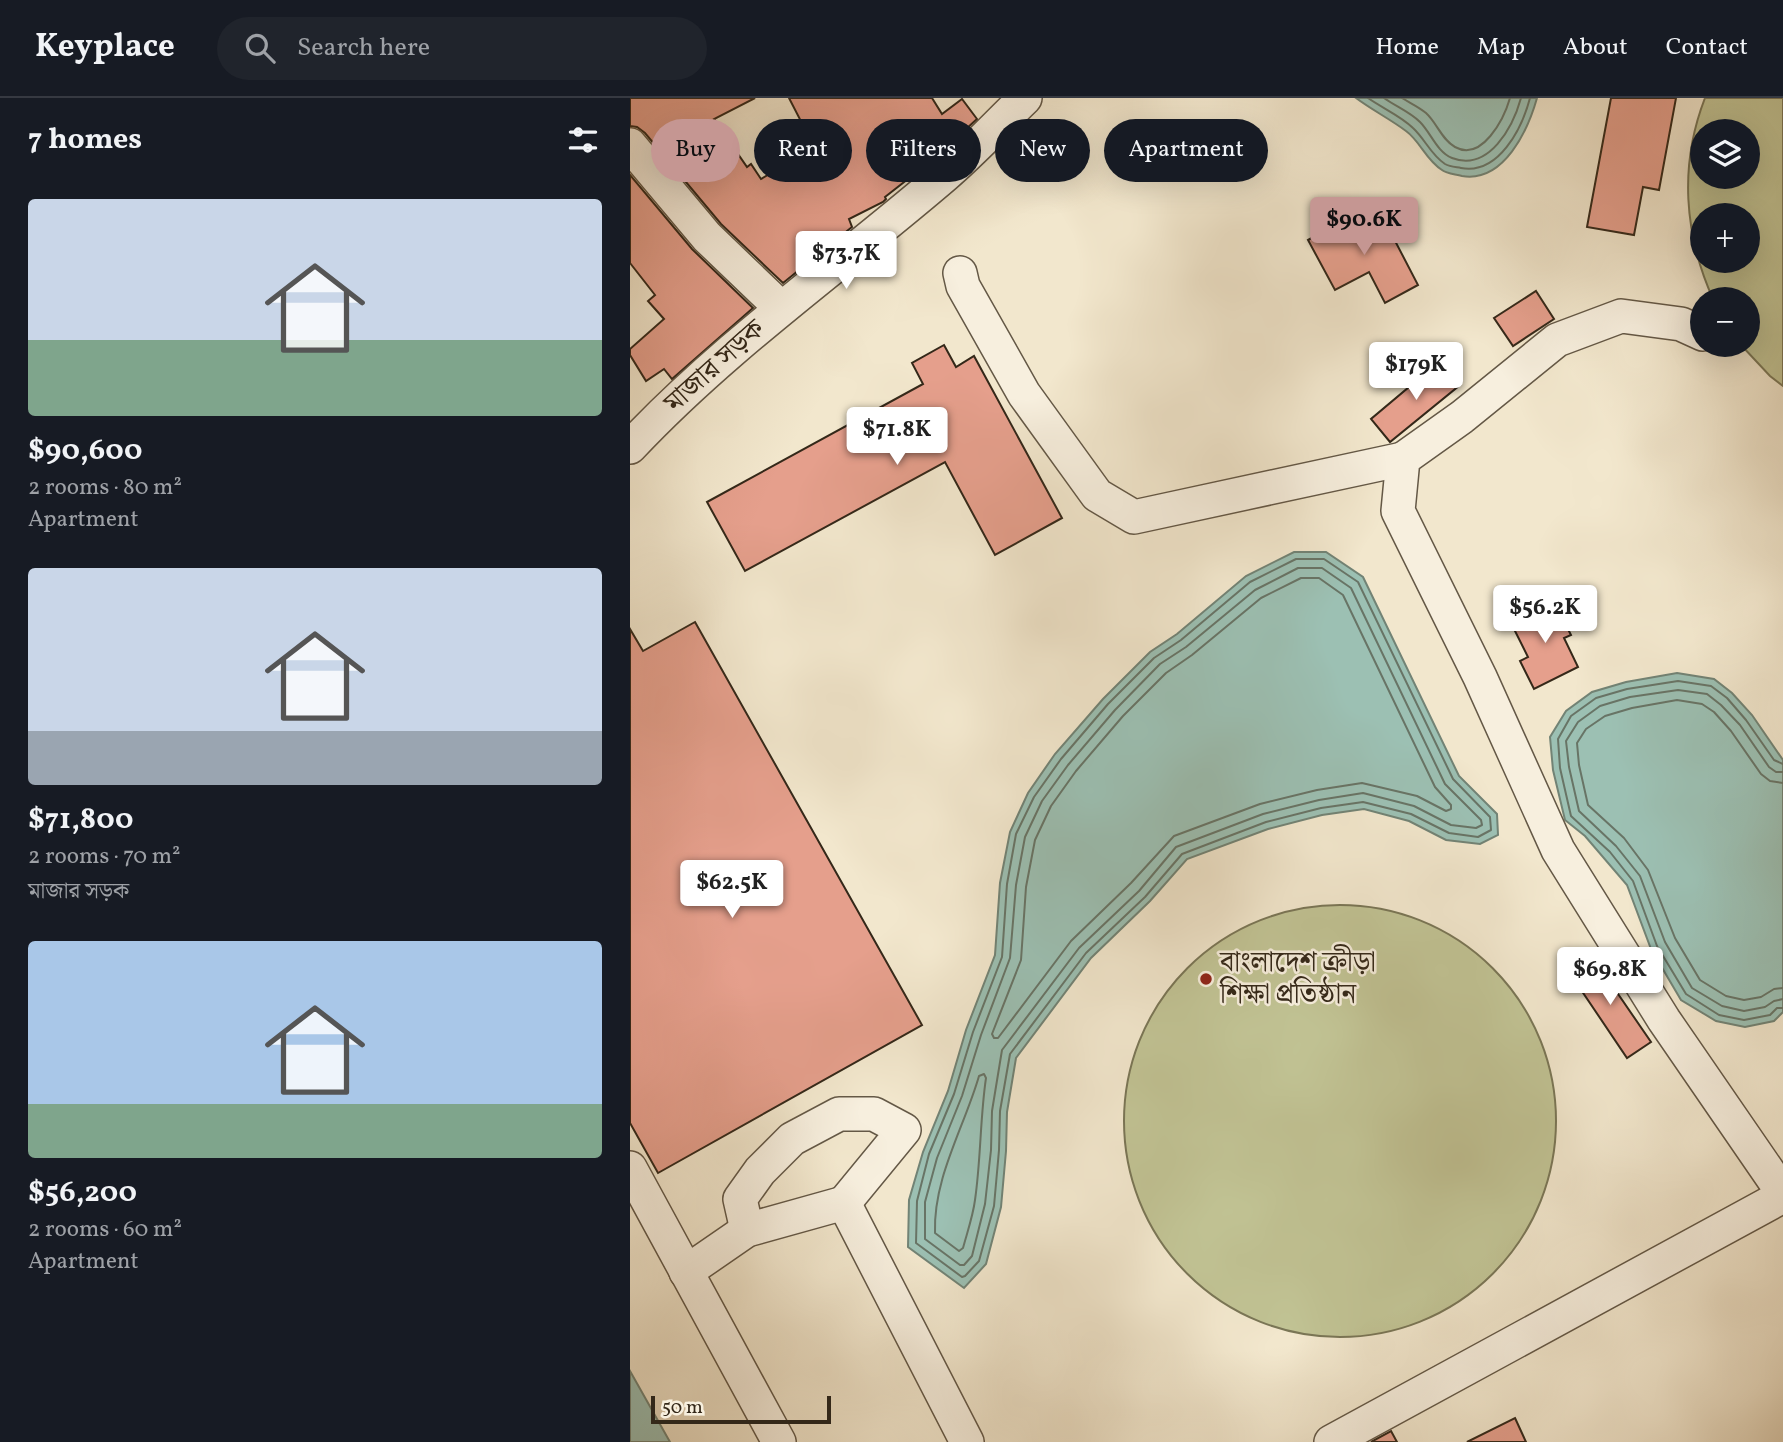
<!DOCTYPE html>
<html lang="en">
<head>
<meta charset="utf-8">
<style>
	:root { --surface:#171b24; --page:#20242c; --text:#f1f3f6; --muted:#9ea1a6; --line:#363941; --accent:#c59692 }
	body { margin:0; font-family:Vollkorn,"Noto Serif Bengali",serif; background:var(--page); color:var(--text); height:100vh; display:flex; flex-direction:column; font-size:26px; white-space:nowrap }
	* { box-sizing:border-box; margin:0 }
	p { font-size:23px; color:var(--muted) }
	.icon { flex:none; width:38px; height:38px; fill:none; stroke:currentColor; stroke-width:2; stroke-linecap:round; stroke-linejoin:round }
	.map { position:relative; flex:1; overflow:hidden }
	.panel { display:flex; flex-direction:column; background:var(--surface); width:630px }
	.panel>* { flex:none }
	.top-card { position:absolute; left:21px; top:21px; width:665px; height:63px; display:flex; gap:14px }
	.buttons { position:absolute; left:1060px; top:21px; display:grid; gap:14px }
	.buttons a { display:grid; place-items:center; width:70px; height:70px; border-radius:50%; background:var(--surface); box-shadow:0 7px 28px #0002; font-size:35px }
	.scale { position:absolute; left:21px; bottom:18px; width:180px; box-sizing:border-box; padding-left:7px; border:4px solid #342819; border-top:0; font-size:19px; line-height:24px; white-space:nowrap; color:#342819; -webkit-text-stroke:5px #f7efde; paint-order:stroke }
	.price { position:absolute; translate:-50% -60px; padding:0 16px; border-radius:7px; background:#fff; color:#222; font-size:23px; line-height:46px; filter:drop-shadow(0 2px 4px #0008) }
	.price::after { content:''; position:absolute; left:50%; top:42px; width:21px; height:16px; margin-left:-10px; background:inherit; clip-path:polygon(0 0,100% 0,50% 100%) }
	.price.current { background:var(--accent); color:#111 }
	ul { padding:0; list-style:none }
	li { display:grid; align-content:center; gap:14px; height:371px; padding:0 28px }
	li span { display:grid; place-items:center; height:217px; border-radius:7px; color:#555 }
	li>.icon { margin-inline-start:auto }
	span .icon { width:126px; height:126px; fill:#fffc; stroke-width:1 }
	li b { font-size:30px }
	h2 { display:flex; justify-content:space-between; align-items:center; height:84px; padding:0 28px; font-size:30px }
	.tag { padding:0 24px; border-radius:32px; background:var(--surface); box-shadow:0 7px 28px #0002; font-size:24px; line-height:63px }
	.tag.current { background:var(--accent); color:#111 }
	header { display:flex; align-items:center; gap:42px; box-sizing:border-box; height:98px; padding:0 35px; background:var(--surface); border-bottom:2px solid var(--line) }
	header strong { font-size:33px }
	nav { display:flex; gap:38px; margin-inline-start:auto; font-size:24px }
	.search { width:490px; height:63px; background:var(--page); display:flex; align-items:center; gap:18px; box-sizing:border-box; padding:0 24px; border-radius:38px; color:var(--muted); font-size:26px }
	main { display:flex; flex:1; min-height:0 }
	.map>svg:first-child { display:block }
</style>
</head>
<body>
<header>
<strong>Keyplace</strong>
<div class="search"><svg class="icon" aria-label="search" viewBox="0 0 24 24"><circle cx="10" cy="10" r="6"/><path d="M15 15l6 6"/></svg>Search here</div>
<nav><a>Home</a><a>Map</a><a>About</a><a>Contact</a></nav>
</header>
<main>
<section class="panel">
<h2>7 homes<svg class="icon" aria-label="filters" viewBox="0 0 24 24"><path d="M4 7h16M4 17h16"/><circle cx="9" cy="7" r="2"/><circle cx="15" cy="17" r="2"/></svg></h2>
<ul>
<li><span style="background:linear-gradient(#c9d6e8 65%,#7fa58c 0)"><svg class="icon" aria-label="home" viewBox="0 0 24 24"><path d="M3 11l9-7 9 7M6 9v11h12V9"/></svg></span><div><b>$90,600</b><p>2 rooms · 80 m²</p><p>Apartment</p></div></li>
<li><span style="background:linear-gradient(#c9d6e8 75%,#9aa5b1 0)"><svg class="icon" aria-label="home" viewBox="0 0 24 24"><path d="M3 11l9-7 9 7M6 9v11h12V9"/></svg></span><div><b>$71,800</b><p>2 rooms · 70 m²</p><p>মাজার সড়ক</p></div></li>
<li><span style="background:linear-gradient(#a9c7e8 75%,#7fa58c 0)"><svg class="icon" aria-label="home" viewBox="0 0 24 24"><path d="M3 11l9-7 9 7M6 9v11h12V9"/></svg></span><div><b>$56,200</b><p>2 rooms · 60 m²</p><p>Apartment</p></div></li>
</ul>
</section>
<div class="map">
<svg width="1153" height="1344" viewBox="0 0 1153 1344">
	<rect width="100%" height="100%" fill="#f2e7cd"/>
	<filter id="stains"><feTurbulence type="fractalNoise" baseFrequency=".00286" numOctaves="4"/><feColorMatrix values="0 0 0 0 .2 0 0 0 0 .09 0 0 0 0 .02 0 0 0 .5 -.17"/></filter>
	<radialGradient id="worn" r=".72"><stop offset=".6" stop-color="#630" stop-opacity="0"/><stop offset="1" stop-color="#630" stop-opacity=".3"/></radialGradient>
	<!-- green -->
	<g fill="#c1c394" stroke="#7a7656" stroke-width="2" fill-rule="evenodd">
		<path d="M 1075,0 L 1153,0 L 1153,288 L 1140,278 L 1111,247 L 1118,247 L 1118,201 L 1083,201 C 1054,136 1049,67 1075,0 ZM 1073,33 L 1118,33 L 1118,79 L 1073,79 ZM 1073,117 L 1118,117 L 1118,163 L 1073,163 Z"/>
		<circle cx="710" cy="1023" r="216"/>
	</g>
	<!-- water -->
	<g fill="#9cc0b3" stroke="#728375" stroke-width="2">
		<path d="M 726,0 L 907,0 C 898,32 874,85 832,78 C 825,76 817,76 812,72 C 796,62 790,43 776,33 C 760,21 742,12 726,0 Z"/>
		<path d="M 664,454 L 696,454 L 733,479 L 829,678 L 867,716 L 868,737 L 850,746 L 816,742 L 779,723 L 734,711 L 692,717 L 638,731 L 557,761 L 520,803 L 461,860 L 386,960 L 377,1014 L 376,1053 L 371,1109 L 356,1166 L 334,1190 L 278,1149 L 279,1102 L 293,1054 L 318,993 L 336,932 L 365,857 L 370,785 L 380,734 L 398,695 L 425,656 L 473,601 L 520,554 L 547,536 L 616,478 Z"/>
		<path d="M 1047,575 L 1084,581 L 1102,595 L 1122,617 L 1153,662 L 1153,914 L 1144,923 L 1115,929 L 1086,923 L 1051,902 L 1021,851 L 997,787 L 955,738 L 935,722 L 923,672 L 920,639 L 936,613 L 962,594 L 996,584 Z"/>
		<path d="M 0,1273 L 40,1344 L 0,1344 Z"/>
	</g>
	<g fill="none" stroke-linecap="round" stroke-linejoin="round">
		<!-- shore -->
		<g stroke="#687466" stroke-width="2">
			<path d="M 738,0 C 752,10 771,18 783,30 C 795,41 801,57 815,66 C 820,69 826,69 831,70 C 869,77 892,30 900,0"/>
			<path d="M 754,0 C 765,8 780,14 790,24 C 801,35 807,54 822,60 C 859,74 883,29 891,0"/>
			<path d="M 772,0 C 780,5 789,9 796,15 C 807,25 812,42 825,49 C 852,64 874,21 880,0"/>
			<path d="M 666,461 L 694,461 L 728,484 L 823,681 L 860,719 L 861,732 L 848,739 L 819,735 L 781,716 L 733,704 L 691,710 L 636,724 L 552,756 L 515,799 L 456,855 L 380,956 L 370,1013 L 369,1052 L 364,1108 L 349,1163 L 335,1178 L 332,1179 L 286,1145 L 287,1103 L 299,1056 L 324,996 L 343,934 L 372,859 L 377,786 L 386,736 L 404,699 L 431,661 L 478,606 L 524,560 L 551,542 L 620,484 Z"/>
			<path d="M 668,470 L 692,470 L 721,490 L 815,686 L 851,722 L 852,727 L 846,730 L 821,727 L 784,708 L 733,695 L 689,702 L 633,716 L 546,749 L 509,793 L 449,850 L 372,952 L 362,1013 L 361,1052 L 355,1106 L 342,1158 L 334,1167 L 330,1167 L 295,1141 L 295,1104 L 307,1060 L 332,998 L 351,937 L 380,860 L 386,787 L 395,739 L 412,703 L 438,667 L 485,612 L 530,566 L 556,549 L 625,492 Z"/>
			<path d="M 671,480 L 689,480 L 713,497 L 805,689 L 821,707 L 821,711 L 816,713 L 787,698 L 732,685 L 687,692 L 630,706 L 544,738 L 501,785 L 441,843 L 368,940 L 364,940 L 362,936 L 391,862 L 396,789 L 405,742 L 421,708 L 446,673 L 493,618 L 536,575 L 562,557 L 631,500 Z"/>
			<path d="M 1153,666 L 1144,662 L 1116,622 L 1097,600 L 1081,588 L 1048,583 L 997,591 L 966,600 L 941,618 L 928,641 L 930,670 L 941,718 L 980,754 L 1003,783 L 1027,848 L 1056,896 L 1089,917 L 1114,922 L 1140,917 L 1147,910 L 1153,910"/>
			<path d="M 1153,674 L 1146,674 L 1139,669 L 1110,627 L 1091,607 L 1077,596 L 1048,592 L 1000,599 L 970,608 L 948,624 L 936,643 L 939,669 L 949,713 L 986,748 L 1010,778 L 1035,844 L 1062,890 L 1092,908 L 1114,913 L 1135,909 L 1144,903 L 1153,901"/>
			<path d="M 1153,685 L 1140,683 L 1131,676 L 1101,633 L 1084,614 L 1072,606 L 1047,602 L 1002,610 L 975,618 L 956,631 L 947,645 L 949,667 L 958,707 L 994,740 L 1018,772 L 1045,840 L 1070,882 L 1096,898 L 1114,902 L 1131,899 L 1144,891 L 1153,890"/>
			<path d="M 354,976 L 356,980 C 350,1020 351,1061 345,1102 C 343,1118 337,1135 333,1150 L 329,1153 L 305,1135 C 303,1080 334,1030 349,978 Z"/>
		</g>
	</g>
	<!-- building -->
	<g fill="#e59f8c" stroke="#342819" stroke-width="2">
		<path d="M 0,0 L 125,0 L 84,21 L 117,69 L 121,66 L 131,81 L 163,62 L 153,43 L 175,31 L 159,0 L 302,0 L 312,16 L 332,1 L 347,21 L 301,63 L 255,99 L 256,101 L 253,104 L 219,121 L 222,129 L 187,157 L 177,162 L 179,164 L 153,185 L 91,126 L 15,35 L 7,29 L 0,28 Z"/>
		<path d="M 981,0 L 1046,0 L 1029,92 L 1013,89 L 1004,137 L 957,129 Z"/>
		<path d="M 0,77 L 62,151 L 123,210 L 42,281 L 34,271 L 16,283 L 0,257 L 0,251 L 34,221 L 18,203 L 25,197 L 0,165 Z"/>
		<path d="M 750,114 L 788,187 L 755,205 L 739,174 L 705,192 L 678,142 L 707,126 L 711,135 Z"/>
		<path d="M 906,193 L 924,221 L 883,248 L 864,220 Z"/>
		<path d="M 314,247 L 326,269 L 344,258 L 432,420 L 365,457 L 315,364 L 115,473 L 77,404 L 293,286 L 282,265 Z"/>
		<path d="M 810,263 L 830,287 L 760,344 L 741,321 Z"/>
		<path d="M 924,504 L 941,537 L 934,540 L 948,569 L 904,591 L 890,563 L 898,559 L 881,525 Z"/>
		<path d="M 65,524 L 292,927 L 28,1075 L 0,1025 L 0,531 L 13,553 Z"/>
		<path d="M 962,858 L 1021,944 L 997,960 L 939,874 Z"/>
		<path d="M 885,1320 L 896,1344 L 837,1344 Z"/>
		<path d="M 761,1333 L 767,1344 L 741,1344 Z"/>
	</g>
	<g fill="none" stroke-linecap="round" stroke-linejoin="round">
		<defs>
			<g id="minor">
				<path d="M 0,47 L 77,139 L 151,210"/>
				<path d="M 330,175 L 333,188 L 394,296 L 467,397 L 504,419 L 773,361"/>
				<path d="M 1073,236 L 1051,226 L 991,218 L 927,242 L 832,319 L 773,361 L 768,413 L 850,579 L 928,752 L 1034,922 L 1153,1095"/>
				<path d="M 0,349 C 95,248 209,168 314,78 C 342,54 368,26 395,0"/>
				<path d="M 0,1070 L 149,1344"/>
				<path d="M 117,1132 L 110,1101 L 130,1073 L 162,1041 L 209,1016 L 244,1016 L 274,1032 L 214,1105"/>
				<path d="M 56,1174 L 117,1132 L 214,1105 L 337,1344"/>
				<path d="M 701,1344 L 1153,1098"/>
			</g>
		</defs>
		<!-- minor casing -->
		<use href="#minor" stroke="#645846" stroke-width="36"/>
		<!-- minor -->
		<use href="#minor" stroke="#f7efde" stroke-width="33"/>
	</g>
	<!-- markers -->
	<circle fill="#8f2418" stroke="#f7efde" stroke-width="2.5" cx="576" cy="881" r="7"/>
	<g text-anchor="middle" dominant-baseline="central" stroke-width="5" stroke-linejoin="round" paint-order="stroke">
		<!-- street labels -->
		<g font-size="28" fill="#342819" stroke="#f7efde">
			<text transform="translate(85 269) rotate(-42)">মাজার সড়ক</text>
		</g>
		<!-- poi labels -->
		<g font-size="28" fill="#342819" stroke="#f7efde" text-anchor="start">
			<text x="590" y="865">বাংলাদেশ ক্রীড়া<tspan x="590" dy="32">শিক্ষা প্রতিষ্ঠান</tspan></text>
		</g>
	</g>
	<rect width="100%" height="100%" filter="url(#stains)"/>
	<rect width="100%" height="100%" fill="url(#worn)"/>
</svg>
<div class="buttons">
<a><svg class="icon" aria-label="layers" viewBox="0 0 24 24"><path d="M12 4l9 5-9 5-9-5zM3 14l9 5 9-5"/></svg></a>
<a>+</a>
<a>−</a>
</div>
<div class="scale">50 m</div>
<b class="price current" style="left:734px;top:159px">$90.6K</b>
<b class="price" style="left:216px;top:193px">$73.7K</b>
<b class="price" style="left:786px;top:304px">$179K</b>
<b class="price" style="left:267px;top:369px">$71.8K</b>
<b class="price" style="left:915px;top:547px">$56.2K</b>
<b class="price" style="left:102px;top:822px">$62.5K</b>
<b class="price" style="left:980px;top:909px">$69.8K</b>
<div class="top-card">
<a class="tag current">Buy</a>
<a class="tag">Rent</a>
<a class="tag">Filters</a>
<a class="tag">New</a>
<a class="tag">Apartment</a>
</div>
</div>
</main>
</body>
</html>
